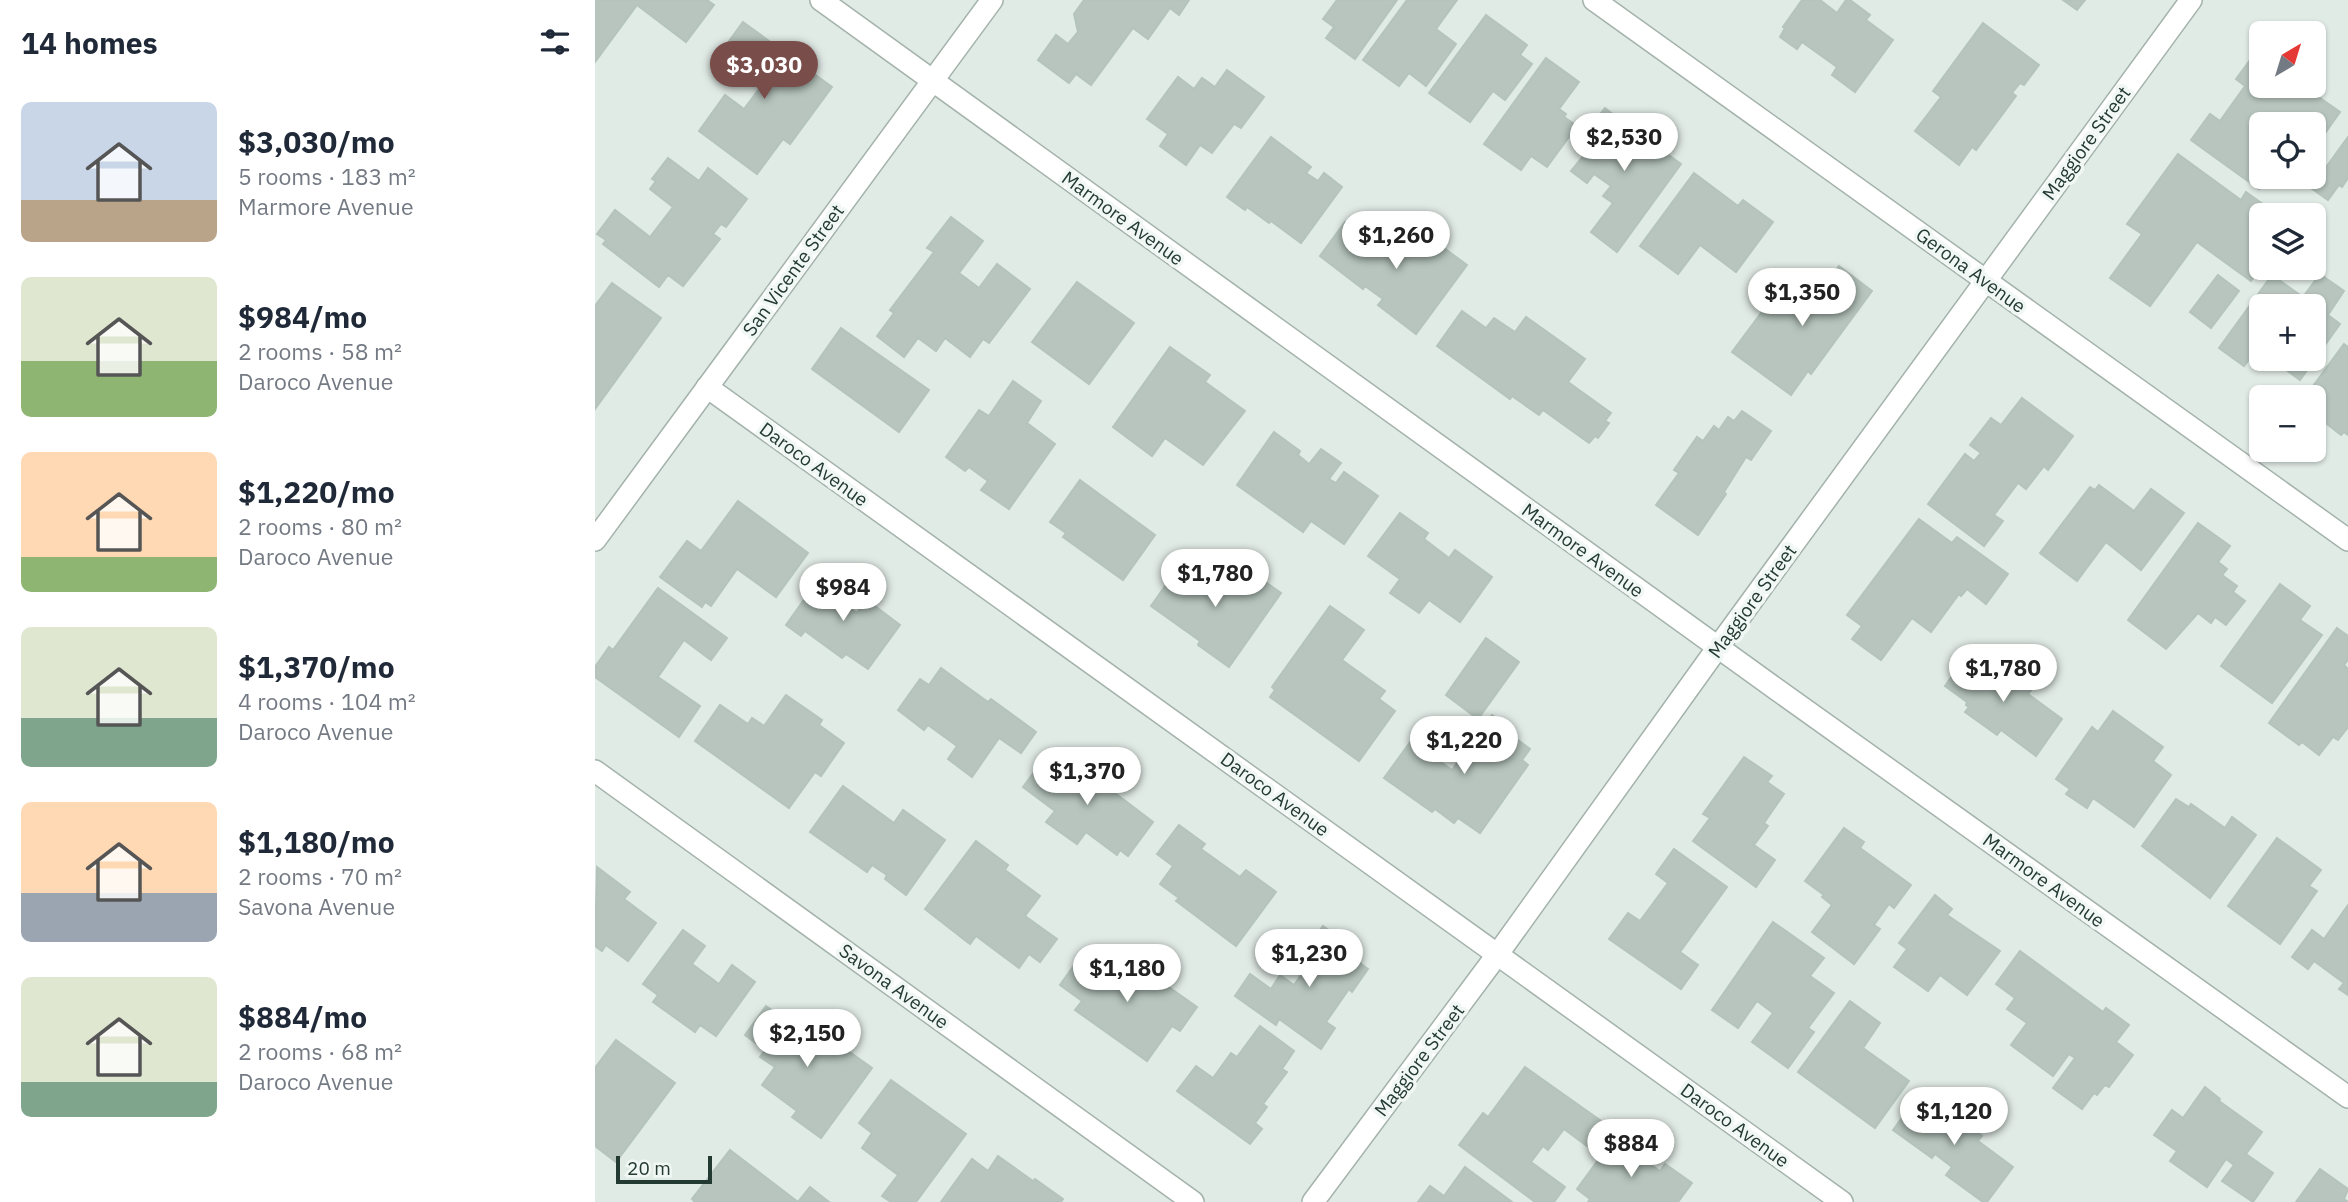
<!DOCTYPE html>
<html lang="en">
<head>
<meta charset="utf-8">
<style>
	:root { --surface:#fff; --page:#f6f6f7; --text:#1f2937; --muted:#747a83; --accent:#794d4a }
	body { margin:0; font-family:"IBM Plex Sans",sans-serif; background:var(--page); color:var(--text); height:100vh; display:flex; flex-direction:column; font-size:26px; white-space:nowrap }
	* { box-sizing:border-box; margin:0 }
	p { font-size:23px; color:var(--muted) }
	.icon { flex:none; width:38px; height:38px; fill:none; stroke:currentColor; stroke-width:2; stroke-linecap:round; stroke-linejoin:round }
	.map { position:relative; flex:1; overflow:hidden }
	.side { display:flex; flex-direction:column; background:var(--surface); width:595px }
	.side>* { flex:none }
	.needle { width:46px; rotate:38deg }
	.fabs { position:absolute; left:1654px; top:21px; display:grid; gap:14px }
	.fabs a { display:grid; place-items:center; width:77px; height:77px; border-radius:10px; background:var(--surface); box-shadow:0 2px 5px #0004; font-size:35px }
	.scale { position:absolute; left:21px; bottom:18px; width:96px; box-sizing:border-box; padding-left:7px; border:4px solid #233a32; border-top:0; font-size:19px; line-height:24px; white-space:nowrap; color:#233a32; -webkit-text-stroke:5px #f1f7f4; paint-order:stroke }
	.price { position:absolute; translate:-50% -60px; padding:0 16px; border-radius:24px; background:#fff; color:#222; font-size:23px; line-height:46px; filter:drop-shadow(0 2px 4px #0008) }
	.price::after { content:''; position:absolute; left:50%; top:42px; width:21px; height:16px; margin-left:-10px; background:inherit; clip-path:polygon(0 0,100% 0,50% 100%) }
	.price.on { background:var(--accent); color:#fff }
	ul { padding:0; list-style:none }
	li { display:flex; align-items:center; gap:21px; height:175px; padding:0 21px }
	li span { display:grid; place-items:center; flex:none; width:196px; height:140px; border-radius:10px; color:#555 }
	li>.icon { margin-inline-start:auto }
	span .icon { width:84px; height:84px; fill:#fffc; stroke-width:1 }
	li b { font-size:30px }
	h2 { display:flex; justify-content:space-between; align-items:center; height:84px; padding:0 21px; font-size:30px }
	main { display:flex; flex:1; min-height:0 }
	.map>svg:first-child { display:block }
</style>
</head>
<body>
<main>
<section class="side">
<h2>14 homes<svg class="icon" aria-label="filters" viewBox="0 0 24 24"><path d="M4 7h16M4 17h16"/><circle cx="9" cy="7" r="2"/><circle cx="15" cy="17" r="2"/></svg></h2>
<ul>
<li><span style="background:linear-gradient(#c9d6e8 70%,#b9a48a 0)"><svg class="icon" aria-label="home" viewBox="0 0 24 24"><path d="M3 11l9-7 9 7M6 9v11h12V9"/></svg></span><div><b>$3,030/mo</b><p>5 rooms · 183 m²</p><p>Marmore Avenue</p></div></li>
<li><span style="background:linear-gradient(#dfe7d0 60%,#8fb573 0)"><svg class="icon" aria-label="home" viewBox="0 0 24 24"><path d="M3 11l9-7 9 7M6 9v11h12V9"/></svg></span><div><b>$984/mo</b><p>2 rooms · 58 m²</p><p>Daroco Avenue</p></div></li>
<li><span style="background:linear-gradient(#ffd9b3 75%,#8fb573 0)"><svg class="icon" aria-label="home" viewBox="0 0 24 24"><path d="M3 11l9-7 9 7M6 9v11h12V9"/></svg></span><div><b>$1,220/mo</b><p>2 rooms · 80 m²</p><p>Daroco Avenue</p></div></li>
<li><span style="background:linear-gradient(#dfe7d0 65%,#7fa58c 0)"><svg class="icon" aria-label="home" viewBox="0 0 24 24"><path d="M3 11l9-7 9 7M6 9v11h12V9"/></svg></span><div><b>$1,370/mo</b><p>4 rooms · 104 m²</p><p>Daroco Avenue</p></div></li>
<li><span style="background:linear-gradient(#ffd9b3 65%,#9aa5b1 0)"><svg class="icon" aria-label="home" viewBox="0 0 24 24"><path d="M3 11l9-7 9 7M6 9v11h12V9"/></svg></span><div><b>$1,180/mo</b><p>2 rooms · 70 m²</p><p>Savona Avenue</p></div></li>
<li><span style="background:linear-gradient(#dfe7d0 75%,#7fa58c 0)"><svg class="icon" aria-label="home" viewBox="0 0 24 24"><path d="M3 11l9-7 9 7M6 9v11h12V9"/></svg></span><div><b>$884/mo</b><p>2 rooms · 68 m²</p><p>Daroco Avenue</p></div></li>
</ul>
</section>
<div class="map">
<svg width="1753" height="1202" viewBox="0 0 1753 1202">
	<rect width="100%" height="100%" fill="#e1ebe6"/>
	<!-- building -->
	<g fill="#b7c5be" stroke="#b4c4bc" stroke-width="2">
		<path d="M 0,0 L 112,0 L 119,5 L 91,42 L 42,5 L 0,62 Z"/>
		<path d="M 489,0 L 594,0 L 584,15 L 575,8 L 553,39 L 538,28 L 496,85 L 481,74 L 474,83 L 443,60 L 461,35 L 473,44 L 483,32 L 479,14 Z"/>
		<path d="M 742,0 L 802,0 L 760,59 L 731,38 L 739,27 L 728,19 Z"/>
		<path d="M 812,0 L 862,0 L 841,29 L 861,44 L 831,86 L 814,73 L 804,86 L 768,60 Z"/>
		<path d="M 1207,0 L 1225,0 L 1242,13 L 1251,0 L 1255,0 L 1275,15 L 1271,20 L 1298,40 L 1260,92 L 1237,75 L 1242,67 L 1207,42 L 1202,49 L 1185,37 L 1190,28 L 1188,27 Z"/>
		<path d="M 1468,0 L 1490,0 L 1482,10 Z"/>
		<path d="M 891,15 L 932,45 L 925,55 L 937,64 L 910,100 L 898,91 L 875,122 L 834,93 Z"/>
		<path d="M 148,22 L 237,87 L 195,144 L 188,139 L 162,174 L 104,131 L 130,95 L 149,109 L 167,85 L 124,55 Z"/>
		<path d="M 1388,23 L 1444,65 L 1429,85 L 1425,83 L 1417,93 L 1421,96 L 1381,150 L 1377,147 L 1364,165 L 1320,131 L 1346,97 L 1338,91 Z"/>
		<path d="M 1718,48 L 1730,57 L 1718,73 Z"/>
		<path d="M 1661,52 L 1666,55 L 1666,86 L 1708,86 L 1745,112 L 1724,142 L 1718,138 L 1718,124 L 1700,124 L 1696,122 L 1694,124 L 1666,124 L 1666,177 L 1672,177 L 1664,189 L 1596,140 L 1615,114 L 1625,121 L 1650,86 L 1641,79 Z"/>
		<path d="M 951,58 L 984,82 L 964,109 L 971,114 L 969,117 L 982,126 L 952,167 L 936,156 L 926,170 L 889,144 Z"/>
		<path d="M 632,70 L 669,97 L 646,128 L 639,124 L 617,153 L 605,145 L 591,165 L 565,146 L 573,134 L 552,119 L 583,77 L 599,89 L 607,78 L 620,87 Z"/>
		<path d="M 1010,108 L 1029,123 L 1032,118 L 1071,146 L 1068,151 L 1086,164 L 1022,252 L 996,232 L 1018,203 L 1008,196 L 1016,186 L 999,174 L 992,183 L 976,171 L 990,154 L 981,147 Z"/>
		<path d="M 676,137 L 716,167 L 711,173 L 723,181 L 729,173 L 747,187 L 706,243 L 676,221 L 674,223 L 652,207 L 650,210 L 632,197 Z"/>
		<path d="M 1753,137 L 1753,178 L 1747,187 L 1744,185 L 1733,200 L 1716,188 Z"/>
		<path d="M 1583,154 L 1646,200 L 1651,192 L 1683,215 L 1666,215 L 1666,266 L 1656,281 L 1602,242 L 1555,306 L 1515,278 L 1547,234 L 1532,224 Z"/>
		<path d="M 73,158 L 104,181 L 113,168 L 152,199 L 131,227 L 126,224 L 118,234 L 125,239 L 88,286 L 73,275 L 64,287 L 8,244 L 11,240 L 2,234 L 20,210 L 55,237 L 78,207 L 55,189 L 61,181 L 57,179 Z"/>
		<path d="M 1099,173 L 1143,206 L 1148,200 L 1178,222 L 1141,272 L 1105,245 L 1083,274 L 1045,246 Z"/>
		<path d="M 356,217 L 388,241 L 364,273 L 384,288 L 402,264 L 435,289 L 394,343 L 388,339 L 375,357 L 350,338 L 341,351 L 323,338 L 309,357 L 282,336 L 299,313 L 295,310 L 339,252 L 332,248 Z"/>
		<path d="M 750,222 L 775,240 L 781,232 L 785,236 L 795,222 L 828,246 L 834,237 L 872,265 L 821,334 L 783,305 L 788,299 L 770,286 L 768,289 L 725,256 Z"/>
		<path d="M 1244,266 L 1277,291 L 1216,374 L 1213,371 L 1196,395 L 1137,352 L 1175,301 L 1178,303 L 1183,295 L 1193,303 L 1216,272 L 1231,283 Z"/>
		<path d="M 1725,274 L 1749,291 L 1733,315 L 1745,324 L 1705,380 L 1676,359 L 1718,359 L 1718,306 L 1666,306 L 1666,344 L 1649,366 L 1624,348 L 1677,275 L 1708,297 Z"/>
		<path d="M 1623,275 L 1644,291 L 1616,328 L 1595,312 Z"/>
		<path d="M 482,282 L 539,323 L 494,384 L 437,342 Z"/>
		<path d="M 17,283 L 66,318 L 0,409 L 0,306 Z"/>
		<path d="M 867,311 L 891,328 L 899,318 L 920,332 L 931,317 L 990,359 L 973,382 L 1016,413 L 1010,421 L 1014,423 L 1003,438 L 1000,436 L 994,443 L 948,410 L 944,415 L 917,396 L 915,399 L 842,346 Z"/>
		<path d="M 246,328 L 334,390 L 304,432 L 217,369 Z"/>
		<path d="M 1749,344 L 1753,347 L 1753,435 L 1749,432 L 1746,435 L 1723,417 L 1725,414 L 1718,409 L 1718,397 L 1710,397 Z"/>
		<path d="M 575,347 L 615,375 L 610,382 L 650,411 L 608,465 L 570,438 L 557,456 L 518,427 Z"/>
		<path d="M 418,381 L 446,401 L 432,423 L 460,444 L 414,509 L 386,490 L 393,481 L 374,467 L 370,471 L 351,457 L 384,410 L 394,416 Z"/>
		<path d="M 1427,398 L 1478,436 L 1453,470 L 1449,466 L 1431,489 L 1423,483 L 1399,515 L 1408,521 L 1389,546 L 1333,504 L 1370,454 L 1379,461 L 1386,453 L 1375,445 L 1396,418 L 1406,425 Z"/>
		<path d="M 1147,411 L 1176,431 L 1156,460 L 1151,457 L 1129,492 L 1131,494 L 1103,535 L 1061,505 L 1084,473 L 1079,470 L 1102,437 L 1108,441 L 1119,426 L 1124,430 L 1133,417 L 1139,421 Z"/>
		<path d="M 679,432 L 705,451 L 703,455 L 714,464 L 726,449 L 746,463 L 734,479 L 741,483 L 749,472 L 783,496 L 749,544 L 716,521 L 708,532 L 642,485 Z"/>
		<path d="M 485,480 L 560,535 L 528,580 L 468,537 L 471,533 L 455,522 Z"/>
		<path d="M 1504,485 L 1539,511 L 1556,489 L 1589,513 L 1546,570 L 1511,542 L 1482,581 L 1445,553 L 1495,487 L 1500,490 Z"/>
		<path d="M 143,501 L 213,553 L 181,597 L 142,569 L 116,606 L 110,602 L 107,607 L 65,577 L 92,541 L 106,551 Z"/>
		<path d="M 805,513 L 833,533 L 829,539 L 854,558 L 860,550 L 897,577 L 865,622 L 834,600 L 824,613 L 795,593 L 805,579 L 773,556 Z"/>
		<path d="M 1324,519 L 1357,543 L 1362,537 L 1413,574 L 1391,604 L 1372,589 L 1366,596 L 1364,594 L 1336,632 L 1317,618 L 1286,660 L 1257,639 L 1267,626 L 1252,615 Z"/>
		<path d="M 1603,523 L 1635,546 L 1623,562 L 1632,569 L 1627,575 L 1642,586 L 1638,592 L 1650,601 L 1631,625 L 1620,617 L 1616,623 L 1603,613 L 1571,649 L 1533,620 Z"/>
		<path d="M 592,555 L 645,594 L 659,574 L 686,593 L 634,667 L 603,645 L 605,641 L 556,606 Z"/>
		<path d="M 233,566 L 249,577 L 236,595 L 262,613 L 267,605 L 273,609 L 277,604 L 305,625 L 273,669 L 251,654 L 247,658 L 210,631 L 206,636 L 191,625 Z"/>
		<path d="M 1685,584 L 1715,606 L 1705,620 L 1727,635 L 1677,703 L 1626,666 Z"/>
		<path d="M 63,588 L 132,638 L 116,660 L 89,640 L 63,677 L 105,706 L 84,737 L 0,677 L 0,667 L 14,647 L 18,650 Z"/>
		<path d="M 735,606 L 769,630 L 747,660 L 790,691 L 784,699 L 800,711 L 764,761 L 675,697 L 680,690 L 677,687 Z"/>
		<path d="M 1742,628 L 1753,636 L 1753,660 L 1749,665 L 1753,669 L 1753,727 L 1743,740 L 1738,737 L 1724,755 L 1707,742 L 1704,745 L 1674,723 Z"/>
		<path d="M 891,638 L 924,662 L 883,719 L 851,695 Z"/>
		<path d="M 1374,652 L 1410,678 L 1415,671 L 1438,688 L 1433,694 L 1467,719 L 1441,756 L 1406,730 L 1402,735 L 1370,712 L 1374,707 L 1371,705 L 1372,702 L 1350,686 Z"/>
		<path d="M 346,668 L 393,702 L 396,699 L 441,732 L 426,753 L 404,738 L 377,777 L 353,759 L 362,746 L 333,725 L 329,730 L 303,710 L 325,679 L 334,685 Z"/>
		<path d="M 191,695 L 227,720 L 224,725 L 249,743 L 226,776 L 220,772 L 194,808 L 100,741 L 125,705 L 153,724 L 157,718 L 169,726 Z"/>
		<path d="M 1518,711 L 1568,747 L 1558,761 L 1576,775 L 1539,827 L 1498,798 L 1492,808 L 1471,794 L 1475,789 L 1461,779 L 1497,727 L 1503,732 Z"/>
		<path d="M 897,715 L 918,729 L 915,734 L 935,749 L 927,760 L 933,765 L 885,833 L 863,818 L 859,823 L 840,809 L 837,812 L 789,778 L 816,741 L 857,770 Z"/>
		<path d="M 454,752 L 496,783 L 503,775 L 522,790 L 520,793 L 558,822 L 533,856 L 525,850 L 522,855 L 491,832 L 482,844 L 451,822 L 460,811 L 428,787 Z"/>
		<path d="M 1149,757 L 1177,776 L 1172,782 L 1189,794 L 1169,823 L 1173,826 L 1159,845 L 1180,860 L 1161,887 L 1098,841 L 1115,818 L 1108,814 Z"/>
		<path d="M 248,786 L 299,823 L 308,810 L 350,840 L 311,895 L 290,879 L 292,875 L 277,865 L 272,872 L 215,832 Z"/>
		<path d="M 1581,799 L 1594,807 L 1596,804 L 1630,828 L 1637,817 L 1661,835 L 1615,898 L 1547,846 Z"/>
		<path d="M 584,825 L 610,844 L 606,849 L 645,877 L 651,870 L 681,892 L 641,946 L 581,901 L 584,898 L 565,884 L 578,866 L 562,854 Z"/>
		<path d="M 1249,828 L 1269,842 L 1265,848 L 1316,885 L 1299,908 L 1294,904 L 1279,925 L 1285,929 L 1259,964 L 1217,932 L 1237,905 L 1227,897 L 1229,895 L 1210,881 Z"/>
		<path d="M 1682,838 L 1726,870 L 1714,886 L 1722,891 L 1685,944 L 1633,906 Z"/>
		<path d="M 381,841 L 413,865 L 410,870 L 445,896 L 430,916 L 462,939 L 445,962 L 434,954 L 424,968 L 381,936 L 375,944 L 330,909 Z"/>
		<path d="M 1079,849 L 1132,887 L 1085,952 L 1103,965 L 1086,989 L 1014,939 L 1033,913 L 1045,921 L 1073,883 L 1061,874 Z"/>
		<path d="M 2,867 L 35,892 L 29,899 L 61,923 L 33,961 L 11,945 L 7,951 L 0,946 Z"/>
		<path d="M 1340,895 L 1357,909 L 1352,915 L 1405,951 L 1372,995 L 1345,975 L 1333,991 L 1299,967 L 1312,949 L 1304,943 Z"/>
		<path d="M 1753,905 L 1753,995 L 1744,989 L 1749,983 L 1719,961 L 1713,969 L 1697,957 L 1717,930 L 1729,939 Z"/>
		<path d="M 1178,922 L 1229,958 L 1215,976 L 1239,993 L 1213,1028 L 1219,1032 L 1193,1068 L 1157,1042 L 1178,1013 L 1162,1001 L 1143,1028 L 1117,1010 Z"/>
		<path d="M 728,926 L 755,945 L 750,952 L 773,969 L 757,992 L 754,989 L 731,1022 L 740,1028 L 726,1049 L 684,1019 L 681,1025 L 640,996 L 655,974 L 676,989 L 685,975 L 699,985 L 715,962 L 707,956 Z"/>
		<path d="M 88,930 L 110,946 L 97,964 L 124,984 L 137,965 L 160,982 L 121,1036 L 105,1025 L 100,1032 L 58,1002 L 63,995 L 48,984 Z"/>
		<path d="M 490,950 L 533,980 L 544,966 L 602,1007 L 585,1031 L 577,1026 L 552,1061 L 480,1010 L 487,1001 L 465,985 Z"/>
		<path d="M 1425,951 L 1508,1012 L 1511,1008 L 1534,1025 L 1521,1042 L 1538,1055 L 1514,1087 L 1510,1085 L 1502,1095 L 1499,1093 L 1487,1109 L 1458,1088 L 1480,1058 L 1474,1054 L 1458,1076 L 1416,1045 L 1432,1023 L 1412,1009 L 1420,998 L 1401,984 Z"/>
		<path d="M 1255,1001 L 1285,1023 L 1268,1048 L 1314,1081 L 1280,1128 L 1203,1072 Z"/>
		<path d="M 171,1006 L 191,1020 L 195,1015 L 225,1037 L 228,1033 L 277,1068 L 226,1138 L 197,1117 L 202,1111 L 167,1085 L 180,1067 L 165,1057 L 170,1050 L 150,1035 Z"/>
		<path d="M 665,1026 L 699,1051 L 687,1069 L 692,1072 L 668,1104 L 672,1107 L 660,1123 L 667,1129 L 655,1144 L 582,1091 L 601,1066 L 618,1078 L 636,1053 L 642,1057 Z"/>
		<path d="M 21,1040 L 80,1083 L 21,1162 L 0,1146 L 0,1068 Z"/>
		<path d="M 930,1067 L 1009,1123 L 992,1146 L 969,1129 L 953,1150 L 948,1146 L 936,1162 L 970,1187 L 959,1202 L 940,1202 L 864,1145 L 888,1113 L 893,1117 Z"/>
		<path d="M 296,1080 L 371,1134 L 321,1202 L 296,1202 L 287,1196 L 303,1175 L 267,1148 L 277,1133 L 264,1123 Z"/>
		<path d="M 1610,1087 L 1625,1099 L 1624,1101 L 1667,1132 L 1651,1154 L 1678,1173 L 1658,1202 L 1627,1181 L 1639,1165 L 1631,1159 L 1612,1187 L 1575,1161 L 1582,1151 L 1559,1135 L 1577,1110 L 1588,1118 Z"/>
		<path d="M 1326,1092 L 1387,1136 L 1383,1141 L 1418,1167 L 1392,1202 L 1388,1202 L 1351,1175 L 1357,1167 L 1340,1154 L 1337,1158 L 1298,1130 Z"/>
		<path d="M 1021,1140 L 1065,1171 L 1070,1164 L 1097,1183 L 1083,1202 L 993,1202 L 995,1199 L 982,1189 L 1017,1141 Z"/>
		<path d="M 135,1150 L 203,1202 L 100,1202 L 97,1199 Z"/>
		<path d="M 403,1156 L 438,1181 L 440,1179 L 468,1199 L 466,1202 L 346,1202 L 377,1159 L 393,1171 Z"/>
		<path d="M 870,1167 L 917,1202 L 823,1202 L 835,1186 L 849,1196 Z"/>
		<path d="M 1725,1169 L 1753,1189 L 1749,1199 L 1753,1202 L 1701,1202 Z"/>
		<path d="M 215,1187 L 234,1202 L 203,1202 Z"/>
	</g>
	<g fill="none" stroke-linecap="round" stroke-linejoin="round">
		<defs>
			<g id="minor">
				<path d="M 226,0 L 1181,689 L 1753,1097"/>
				<path d="M 999,0 L 1753,540"/>
				<path d="M 112,387 L 1247,1202"/>
				<path d="M 0,540 L 397,0"/>
				<path d="M 0,771 L 598,1202"/>
				<path d="M 718,1202 L 902,955 L 1123,647 L 1596,0"/>
			</g>
		</defs>
		<!-- minor casing -->
		<use href="#minor" stroke="#a4b2ac" stroke-width="24"/>
		<!-- minor -->
		<use href="#minor" stroke="#fff" stroke-width="21"/>
	</g>
	<g text-anchor="middle" dominant-baseline="central" stroke-width="7" stroke-linejoin="round" paint-order="stroke">
		<!-- street labels -->
		<g font-size="19" fill="#233a32" stroke="#f1f7f4">
			<text transform="translate(1491 143) rotate(-54)">Maggiore Street</text>
			<text transform="translate(528 218) rotate(36)">Marmore Avenue</text>
			<text transform="translate(198 270) rotate(-54)">San Vicente Street</text>
			<text transform="translate(1376 270) rotate(36)">Gerona Avenue</text>
			<text transform="translate(219 464) rotate(36)">Daroco Avenue</text>
			<text transform="translate(988 550) rotate(36)">Marmore Avenue</text>
			<text transform="translate(1157 601) rotate(-54)">Maggiore Street</text>
			<text transform="translate(680 794) rotate(36)">Daroco Avenue</text>
			<text transform="translate(1449 880) rotate(36)">Marmore Avenue</text>
			<text transform="translate(299 986) rotate(36)">Savona Avenue</text>
			<text transform="translate(824 1060) rotate(-53)">Maggiore Street</text>
			<text transform="translate(1140 1125) rotate(36)">Daroco Avenue</text>
		</g>
	</g>
</svg>
<div class="fabs">
<a><svg class="needle" viewBox="-14 -14 28 28"><path d="M0-13l5 13h-10z" fill="#e53935"/><path d="M0 13l5-13h-10z" fill="#747a83"/></svg></a>
<a><svg class="icon" aria-label="locate" viewBox="0 0 24 24"><circle cx="12" cy="12" r="6"/><path d="M12 2v4M12 18v4M2 12h4M18 12h4"/></svg></a>
<a><svg class="icon" aria-label="layers" viewBox="0 0 24 24"><path d="M12 4l9 5-9 5-9-5zM3 14l9 5 9-5"/></svg></a>
<a>+</a>
<a>−</a>
</div>
<div class="scale">20 m</div>
<b class="price on" style="left:169px;top:101px">$3,030</b>
<b class="price" style="left:1029px;top:173px">$2,530</b>
<b class="price" style="left:801px;top:271px">$1,260</b>
<b class="price" style="left:1207px;top:328px">$1,350</b>
<b class="price" style="left:620px;top:609px">$1,780</b>
<b class="price" style="left:248px;top:623px">$984</b>
<b class="price" style="left:1408px;top:704px">$1,780</b>
<b class="price" style="left:869px;top:776px">$1,220</b>
<b class="price" style="left:492px;top:807px">$1,370</b>
<b class="price" style="left:714px;top:989px">$1,230</b>
<b class="price" style="left:532px;top:1004px">$1,180</b>
<b class="price" style="left:212px;top:1069px">$2,150</b>
<b class="price" style="left:1359px;top:1147px">$1,120</b>
<b class="price" style="left:1036px;top:1179px">$884</b>
</div>
</main>
</body>
</html>
